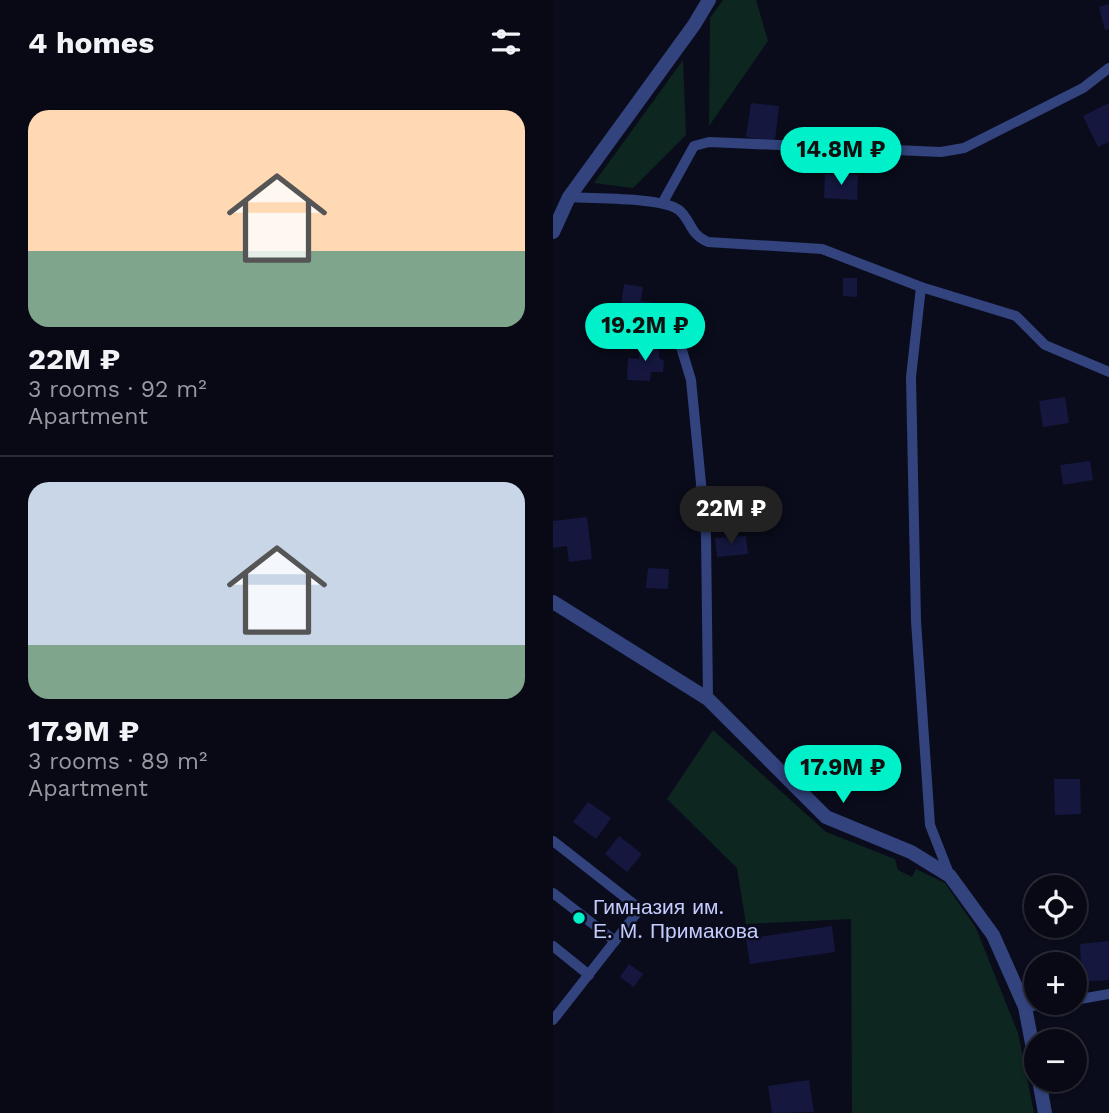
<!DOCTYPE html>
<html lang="en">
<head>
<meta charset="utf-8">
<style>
	:root { --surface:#080915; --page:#161722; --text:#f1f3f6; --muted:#989aa0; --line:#292a34; --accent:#00f0c9 }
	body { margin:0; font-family:"Work Sans",sans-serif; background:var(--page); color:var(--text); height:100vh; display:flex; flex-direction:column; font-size:26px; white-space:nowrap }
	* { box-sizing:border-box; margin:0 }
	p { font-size:23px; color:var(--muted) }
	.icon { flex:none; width:38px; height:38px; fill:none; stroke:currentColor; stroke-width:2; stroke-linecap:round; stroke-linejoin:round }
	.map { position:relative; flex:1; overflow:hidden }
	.side { display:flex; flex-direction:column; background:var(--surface); width:553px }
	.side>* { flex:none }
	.fabs { position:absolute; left:471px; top:875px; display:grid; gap:14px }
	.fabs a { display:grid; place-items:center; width:63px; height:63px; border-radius:50%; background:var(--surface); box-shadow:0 2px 5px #0004,0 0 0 2px var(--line); font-size:35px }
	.price { position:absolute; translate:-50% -60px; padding:0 16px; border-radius:24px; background:var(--accent); color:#111; font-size:23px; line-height:46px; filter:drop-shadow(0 2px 4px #0008) }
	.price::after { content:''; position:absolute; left:50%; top:42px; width:21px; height:16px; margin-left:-10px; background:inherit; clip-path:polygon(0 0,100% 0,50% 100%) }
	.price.on { background:#222; color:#fff }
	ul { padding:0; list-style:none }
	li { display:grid; align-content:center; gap:14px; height:371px; padding:0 28px }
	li+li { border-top:2px solid var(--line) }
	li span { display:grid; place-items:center; height:217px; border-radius:21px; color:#555 }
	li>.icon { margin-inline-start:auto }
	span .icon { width:126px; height:126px; fill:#fffc; stroke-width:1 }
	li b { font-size:30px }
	h2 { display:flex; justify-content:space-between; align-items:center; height:84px; padding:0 28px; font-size:30px }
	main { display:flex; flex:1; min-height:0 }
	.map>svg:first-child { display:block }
</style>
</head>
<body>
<main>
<section class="side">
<h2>4 homes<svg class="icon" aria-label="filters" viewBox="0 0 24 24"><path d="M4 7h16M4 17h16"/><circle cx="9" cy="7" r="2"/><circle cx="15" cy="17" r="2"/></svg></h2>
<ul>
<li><span style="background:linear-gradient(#ffd9b3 65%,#7fa58c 0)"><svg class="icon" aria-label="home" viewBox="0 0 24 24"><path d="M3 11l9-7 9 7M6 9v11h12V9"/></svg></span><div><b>22M ₽</b><p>3 rooms · 92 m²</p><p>Apartment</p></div></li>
<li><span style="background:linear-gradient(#c9d6e8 75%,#7fa58c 0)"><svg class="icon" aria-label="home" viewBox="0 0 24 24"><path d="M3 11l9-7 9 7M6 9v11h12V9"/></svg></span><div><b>17.9M ₽</b><p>3 rooms · 89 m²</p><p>Apartment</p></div></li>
</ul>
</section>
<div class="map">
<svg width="556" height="1113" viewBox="0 0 556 1113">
	<rect width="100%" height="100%" fill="#0a0c1c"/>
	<!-- green -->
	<g fill="#0d261f">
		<path d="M 170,0 L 203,0 L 215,41 L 156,126 L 157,18 Z"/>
		<path d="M 130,60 L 133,135 L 80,188 L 41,183 Z"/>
		<path d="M 160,730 L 273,832 L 342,859 L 345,870 L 359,877 L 363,869 L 392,883 L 423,928 L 465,1033 L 481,1113 L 299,1113 L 298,919 L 193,924 L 184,868 L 114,799 Z"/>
	</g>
	<!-- building -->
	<g fill="#15173e">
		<path d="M 556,4 L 556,29 L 552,30 L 546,7 Z"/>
		<path d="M 198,103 L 226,106 L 222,141 L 193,137 Z"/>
		<path d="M 556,103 L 556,142 L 545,147 L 530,116 Z"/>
		<path d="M 272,174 L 305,175 L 304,200 L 271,198 Z"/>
		<path d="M 290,278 L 304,278 L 304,297 L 290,296 Z"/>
		<path d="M 71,284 L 90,287 L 88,301 L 102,303 L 98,331 L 65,326 Z"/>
		<path d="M 87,343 L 106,343 L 106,358 L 111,361 L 110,372 L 98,372 L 97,381 L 74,380 L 75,358 L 86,359 Z"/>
		<path d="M 512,397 L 516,423 L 490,427 L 486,401 Z"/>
		<path d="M 537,461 L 540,480 L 510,485 L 507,465 Z"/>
		<path d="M 34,517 L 39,559 L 16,562 L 14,546 L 0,548 L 0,521 Z"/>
		<path d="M 193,536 L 195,554 L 164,557 L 162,538 Z"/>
		<path d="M 95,568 L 116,569 L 115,589 L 93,588 Z"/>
		<path d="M 501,779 L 527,779 L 528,814 L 502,815 Z"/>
		<path d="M 35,802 L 58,818 L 43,839 L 20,822 Z"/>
		<path d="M 66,836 L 89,854 L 74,872 L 52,854 Z"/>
		<path d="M 279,926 L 282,952 L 197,964 L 193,939 Z"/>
		<path d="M 556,941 L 556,980 L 529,982 L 527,944 Z"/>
		<path d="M 76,964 L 90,974 L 81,987 L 67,977 Z"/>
		<path d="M 256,1080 L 261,1112 L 219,1113 L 215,1086 Z"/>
	</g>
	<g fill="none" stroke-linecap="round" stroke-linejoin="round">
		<!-- lane -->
		<g stroke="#32437e" stroke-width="10">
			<path d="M 16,197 C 39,199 110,197 126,210 C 139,221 136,234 155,242 L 269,249 L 368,287 L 463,316 L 492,345 L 556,372"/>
			<path d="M 110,202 L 141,146 L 156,142 L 388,152 L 411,148 L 530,88 L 556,68"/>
			<path d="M 368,287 L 358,377 L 363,621 L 377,825 L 397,876"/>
			<path d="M 112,336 L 128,347 L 138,380 L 153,535 L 155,699"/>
			<path d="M 0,841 L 87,909 L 0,1020"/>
			<path d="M 0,893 L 62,941"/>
			<path d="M 0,946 L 36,975"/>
			<path d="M 522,1000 L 556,994"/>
			<path d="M 472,1007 L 501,1003"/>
		</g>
		<!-- street -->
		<g stroke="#32437e" stroke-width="14">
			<path d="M 0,232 L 16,197 L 141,25 L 156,0"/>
			<path d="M 0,602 L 155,699 L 273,817 L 358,852 L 397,876 L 440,935 L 472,1007 L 483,1064"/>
			<path d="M 486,1080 L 492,1113"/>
		</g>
	</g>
	<!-- markers -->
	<circle fill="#00f0c9" stroke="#0a0c1c" stroke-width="2.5" cx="26" cy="918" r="7"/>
	<g text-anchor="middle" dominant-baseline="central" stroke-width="5" stroke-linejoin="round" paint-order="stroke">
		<!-- poi labels -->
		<g font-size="21" fill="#c5cdff" stroke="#0a0c1c" text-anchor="start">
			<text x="40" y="906">Гимназия им.<tspan x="40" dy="24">Е. М. Примакова</tspan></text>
		</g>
	</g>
</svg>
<div class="fabs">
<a><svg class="icon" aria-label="locate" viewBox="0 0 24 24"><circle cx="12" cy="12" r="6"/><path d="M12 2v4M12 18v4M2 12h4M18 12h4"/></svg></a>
<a>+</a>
<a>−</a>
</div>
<b class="price" style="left:288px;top:187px">14.8M ₽</b>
<b class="price" style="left:92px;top:363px">19.2M ₽</b>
<b class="price on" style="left:178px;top:546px">22M ₽</b>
<b class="price" style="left:290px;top:805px">17.9M ₽</b>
</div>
</main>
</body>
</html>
